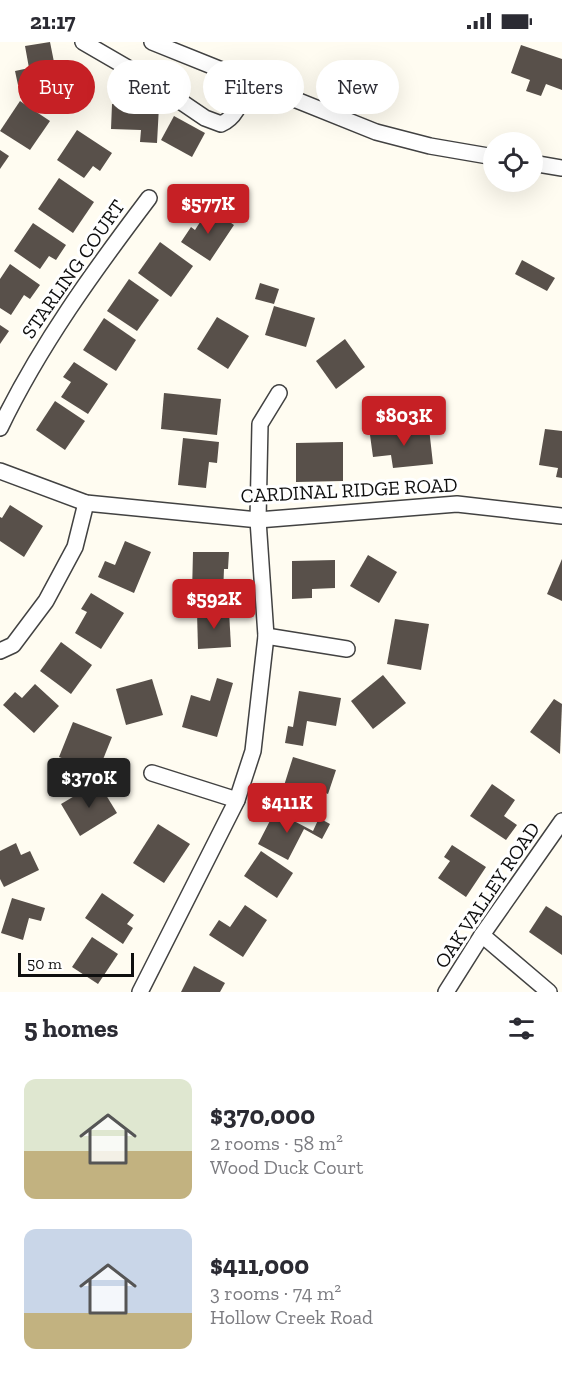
<!DOCTYPE html>
<html lang="en">
<head>
<meta charset="utf-8">
<style>
	:root { --surface:#fff; --page:#f7f7f7; --text:#2b2b33; --muted:#7c7c81; --accent:#c62025 }
	body { margin:0; font-family:"Zilla Slab",serif; background:var(--page); color:var(--text); height:100vh; display:flex; flex-direction:column; font-size:22px; white-space:nowrap }
	* { box-sizing:border-box; margin:0 }
	p { font-size:20px; color:var(--muted) }
	.icon { flex:none; width:33px; height:33px; fill:none; stroke:currentColor; stroke-width:2; stroke-linecap:round; stroke-linejoin:round }
	.map { position:relative; height:950px; overflow:hidden }
	.details { display:flex; flex-direction:column; background:var(--surface); flex:1 }
	.details>* { flex:none }
	.banner { position:absolute; left:18px; top:18px; width:526px; height:54px; display:flex; gap:12px }
	.fabs { position:absolute; left:483px; top:90px; display:grid; gap:12px }
	.fabs a { display:grid; place-items:center; width:60px; height:60px; border-radius:50%; background:var(--surface); box-shadow:0 6px 24px #0002; font-size:30px }
	.scale { position:absolute; left:18px; bottom:15px; width:116px; box-sizing:border-box; padding-left:6px; border:3px solid #0f0f0f; border-top:0; font-size:16px; line-height:21px; white-space:nowrap; color:#0f0f0f; -webkit-text-stroke:4px #fff; paint-order:stroke }
	.price { position:absolute; translate:-50% -51px; padding:0 14px; border-radius:6px; background:var(--accent); color:#fff; font-size:20px; line-height:39px; filter:drop-shadow(0 2px 3px #0008) }
	.price::after { content:''; position:absolute; left:50%; top:36px; width:18px; height:14px; margin-left:-9px; background:inherit; clip-path:polygon(0 0,100% 0,50% 100%) }
	.price.selected { background:#222; color:#fff }
	ul { padding:0; list-style:none }
	li { display:flex; align-items:center; gap:18px; height:150px; padding:0 24px }
	li span { display:grid; place-items:center; flex:none; width:168px; height:120px; border-radius:12px; color:#555 }
	li>.icon { margin-inline-start:auto }
	span .icon { width:72px; height:72px; fill:#fffc; stroke-width:1 }
	li b { font-size:26px }
	h2 { display:flex; justify-content:space-between; align-items:center; height:72px; padding:0 24px; font-size:26px }
	.chip { padding:0 21px; border-radius:27px; background:var(--surface); box-shadow:0 6px 24px #0002; font-size:21px; line-height:54px }
	.chip.selected { background:var(--accent); color:#fff }
	.status { display:flex; justify-content:space-between; align-items:center; height:42px; padding:0 30px; background:var(--surface); direction:ltr }
	.status svg { height:16px; fill:currentColor }
	.map>svg:first-child { display:block }
</style>
</head>
<body>
<div class="status"><b>21:17</b><svg viewBox="0 0 49 12"><path d="M0 12V9h3v3zM5 12V6h3v6zM10 12V3h3v9zM15 12V0h3v12zM26 1h20v11H26zM47 4h2v5h-2z"/></svg></div>
<div class="map">
<svg width="562" height="950" viewBox="0 0 562 950">
	<rect width="100%" height="100%" fill="#fffcf1"/>
	<!-- building -->
	<g fill="#58504a">
		<path d="M 50,0 L 57,35 L 18,43 L 15,29 L 29,26 L 25,4 Z"/>
		<path d="M 521,3 L 562,17 L 562,48 L 546,42 L 541,54 L 526,49 L 530,38 L 511,31 Z"/>
		<path d="M 20,59 L 50,79 L 30,108 L 0,89 Z"/>
		<path d="M 112,62 L 159,64 L 157,101 L 140,100 L 141,88 L 111,87 Z"/>
		<path d="M 174,74 L 205,91 L 192,115 L 161,98 Z"/>
		<path d="M 77,88 L 112,111 L 100,129 L 93,124 L 84,136 L 57,118 Z"/>
		<path d="M 0,108 L 9,114 L 0,127 Z"/>
		<path d="M 59,136 L 94,160 L 73,191 L 38,167 Z"/>
		<path d="M 209,166 L 234,183 L 210,219 L 181,200 L 191,185 L 195,188 Z"/>
		<path d="M 33,181 L 66,203 L 56,218 L 49,214 L 40,227 L 14,209 Z"/>
		<path d="M 160,200 L 193,224 L 171,255 L 138,231 Z"/>
		<path d="M 522,218 L 555,236 L 547,249 L 515,232 Z"/>
		<path d="M 10,222 L 40,243 L 30,257 L 24,253 L 11,273 L 0,266 L 0,237 Z"/>
		<path d="M 129,237 L 159,258 L 137,289 L 107,269 Z"/>
		<path d="M 260,241 L 279,247 L 274,262 L 255,257 Z"/>
		<path d="M 274,264 L 315,276 L 306,305 L 265,293 Z"/>
		<path d="M 217,275 L 249,294 L 228,327 L 197,307 Z"/>
		<path d="M 104,276 L 136,298 L 116,329 L 83,308 Z"/>
		<path d="M 0,283 L 9,289 L 0,302 Z"/>
		<path d="M 345,297 L 365,325 L 336,347 L 316,319 Z"/>
		<path d="M 74,320 L 108,342 L 88,372 L 61,355 L 71,340 L 63,335 Z"/>
		<path d="M 164,351 L 221,357 L 217,393 L 161,387 Z"/>
		<path d="M 55,359 L 85,379 L 65,408 L 36,388 Z"/>
		<path d="M 429,386 L 433,422 L 393,426 L 391,413 L 373,415 L 370,393 Z"/>
		<path d="M 545,387 L 562,389 L 562,436 L 556,435 L 558,426 L 539,423 Z"/>
		<path d="M 183,396 L 219,400 L 217,421 L 209,420 L 206,446 L 178,443 Z"/>
		<path d="M 343,400 L 343,439 L 296,440 L 296,401 Z"/>
		<path d="M 10,463 L 43,484 L 24,515 L 0,499 L 0,475 L 2,476 Z"/>
		<path d="M 125,499 L 151,510 L 134,551 L 98,535 L 105,519 L 115,523 Z"/>
		<path d="M 193,510 L 229,510 L 228,527 L 224,527 L 223,552 L 192,551 Z"/>
		<path d="M 368,513 L 397,530 L 379,561 L 350,544 Z"/>
		<path d="M 562,517 L 562,559 L 547,552 Z"/>
		<path d="M 335,518 L 335,546 L 312,547 L 312,556 L 292,557 L 292,519 Z"/>
		<path d="M 91,551 L 124,571 L 101,607 L 75,591 L 87,570 L 81,567 Z"/>
		<path d="M 229,569 L 231,605 L 198,607 L 197,570 Z"/>
		<path d="M 395,577 L 429,582 L 421,628 L 387,622 Z"/>
		<path d="M 61,600 L 92,623 L 71,652 L 40,629 Z"/>
		<path d="M 383,633 L 406,661 L 373,687 L 351,659 Z"/>
		<path d="M 217,636 L 233,641 L 217,695 L 182,685 L 191,653 L 210,659 Z"/>
		<path d="M 152,637 L 163,673 L 126,683 L 116,647 Z"/>
		<path d="M 35,642 L 59,664 L 34,691 L 3,663 L 15,650 L 22,656 Z"/>
		<path d="M 299,649 L 341,656 L 336,684 L 307,679 L 303,704 L 285,701 L 288,684 L 293,685 Z"/>
		<path d="M 554,657 L 562,662 L 560,712 L 530,690 Z"/>
		<path d="M 73,680 L 112,695 L 98,730 L 59,715 Z"/>
		<path d="M 293,715 L 336,728 L 328,752 L 323,750 L 319,762 L 282,750 Z"/>
		<path d="M 98,740 L 117,771 L 80,794 L 61,762 Z"/>
		<path d="M 492,742 L 515,758 L 504,774 L 517,783 L 506,798 L 470,774 Z"/>
		<path d="M 275,769 L 313,789 L 319,776 L 330,782 L 322,797 L 304,787 L 288,818 L 258,802 Z"/>
		<path d="M 158,782 L 190,802 L 164,841 L 133,821 Z"/>
		<path d="M 16,801 L 21,813 L 30,809 L 39,828 L 4,845 L 0,837 L 0,809 Z"/>
		<path d="M 452,803 L 486,825 L 466,855 L 438,836 L 450,819 L 444,815 Z"/>
		<path d="M 261,809 L 293,831 L 277,856 L 244,834 Z"/>
		<path d="M 102,851 L 134,873 L 127,882 L 133,886 L 123,902 L 85,876 Z"/>
		<path d="M 12,856 L 45,866 L 41,879 L 29,876 L 23,898 L 1,891 Z"/>
		<path d="M 245,863 L 267,878 L 243,915 L 209,893 L 219,878 L 230,885 Z"/>
		<path d="M 546,864 L 562,874 L 562,913 L 529,890 Z"/>
		<path d="M 92,895 L 118,912 L 98,942 L 72,925 Z"/>
		<path d="M 194,924 L 225,941 L 220,950 L 181,950 Z"/>
	</g>
	<g fill="none" stroke-linecap="round" stroke-linejoin="round">
		<defs>
			<g id="minor">
				<path d="M 83,0 L 152,40 L 205,76 L 221,82 C 238,75 242,55 249,38"/>
				<path d="M 152,0 L 376,90 L 430,104 L 494,115"/>
				<path d="M 532,121 L 562,126"/>
				<path d="M 0,386 C 40,303 93,230 149,156"/>
				<path d="M 0,429 L 86,461 L 258,478 L 457,462 L 562,474"/>
				<path d="M 266,594 L 347,607"/>
				<path d="M 0,609 L 13,603 L 46,559 L 75,505 L 86,461"/>
				<path d="M 152,731 L 237,758"/>
				<path d="M 482,893 L 549,950"/>
				<path d="M 140,950 L 237,758 L 253,709 L 266,594 L 258,478 L 260,382 L 279,351"/>
				<path d="M 446,950 L 482,893 L 562,779"/>
			</g>
		</defs>
		<!-- minor casing -->
		<use href="#minor" stroke="#424242" stroke-width="18"/>
		<!-- minor -->
		<use href="#minor" stroke="#fff" stroke-width="15"/>
	</g>
	<g text-anchor="middle" dominant-baseline="central" stroke-width="6" stroke-linejoin="round" paint-order="stroke">
		<!-- street labels -->
		<g font-size="20" fill="#0f0f0f" stroke="#fff">
			<text transform="translate(73 227) rotate(-55)">STARLING COURT</text>
			<text transform="translate(349 448) rotate(-3)">CARDINAL RIDGE ROAD</text>
			<text transform="translate(487 853) rotate(-56)">OAK VALLEY ROAD</text>
		</g>
	</g>
</svg>
<div class="fabs">
<a><svg class="icon" aria-label="locate" viewBox="0 0 24 24"><circle cx="12" cy="12" r="6"/><path d="M12 2v4M12 18v4M2 12h4M18 12h4"/></svg></a>
</div>
<div class="scale">50 m</div>
<b class="price" style="left:208px;top:193px">$577K</b>
<b class="price" style="left:404px;top:405px">$803K</b>
<b class="price" style="left:214px;top:588px">$592K</b>
<b class="price selected" style="left:89px;top:767px">$370K</b>
<b class="price" style="left:287px;top:792px">$411K</b>
<div class="banner">
<a class="chip selected">Buy</a>
<a class="chip">Rent</a>
<a class="chip">Filters</a>
<a class="chip">New</a>
</div>
</div>
<section class="details">
<h2>5 homes<svg class="icon" aria-label="filters" viewBox="0 0 24 24"><path d="M4 7h16M4 17h16"/><circle cx="9" cy="7" r="2"/><circle cx="15" cy="17" r="2"/></svg></h2>
<ul>
<li><span style="background:linear-gradient(#dfe7d0 60%,#c2b280 0)"><svg class="icon" aria-label="home" viewBox="0 0 24 24"><path d="M3 11l9-7 9 7M6 9v11h12V9"/></svg></span><div><b>$370,000</b><p>2 rooms · 58 m²</p><p>Wood Duck Court</p></div></li>
<li><span style="background:linear-gradient(#c9d6e8 70%,#c2b280 0)"><svg class="icon" aria-label="home" viewBox="0 0 24 24"><path d="M3 11l9-7 9 7M6 9v11h12V9"/></svg></span><div><b>$411,000</b><p>3 rooms · 74 m²</p><p>Hollow Creek Road</p></div></li>
</ul>
</section>
</body>
</html>
